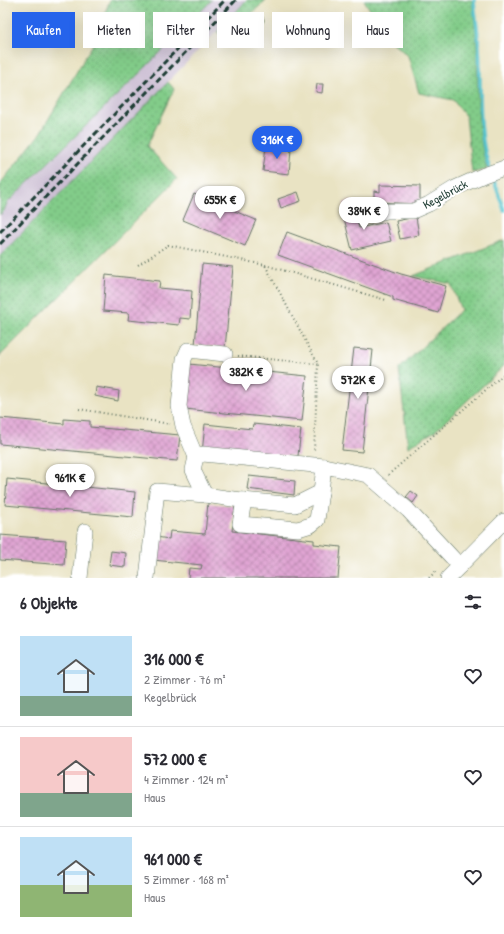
<!DOCTYPE html>
<html lang="de">
<head>
<meta charset="utf-8">
<style>
	:root { --surface:#fff; --page:#f7f7f7; --text:#2b2b33; --muted:#7c7c81; --line:#e1e1e2; --accent:#2563eb }
	body { margin:0; font-family:"Patrick Hand",sans-serif; background:var(--page); color:var(--text); height:100vh; display:flex; flex-direction:column; font-size:15px; white-space:nowrap }
	* { box-sizing:border-box; margin:0 }
	p { font-size:13px; color:var(--muted) }
	.icon { flex:none; width:22px; height:22px; fill:none; stroke:currentColor; stroke-width:2; stroke-linecap:round; stroke-linejoin:round }
	.map { position:relative; height:578px; overflow:hidden }
	.details { display:flex; flex-direction:column; background:var(--surface); flex:1 }
	.details>* { flex:none }
	.top-card { position:absolute; left:12px; top:12px; width:480px; height:36px; display:flex; gap:8px }
	.price { position:absolute; translate:-50% -34px; padding:0 9px; border-radius:14px; background:#fff; color:#222; font-size:13px; line-height:26px; filter:drop-shadow(0 1px 2px #0008) }
	.price::after { content:''; position:absolute; left:50%; top:24px; width:12px; height:9px; margin-left:-6px; background:inherit; clip-path:polygon(0 0,100% 0,50% 100%) }
	.price.on { background:var(--accent); color:#fff }
	ul { padding:0; list-style:none }
	li { display:flex; align-items:center; gap:12px; height:100px; padding:0 20px }
	li+li { border-top:1px solid var(--line) }
	li span { display:grid; place-items:center; flex:none; width:112px; height:80px; border-radius:0px; color:#555 }
	li>.icon { margin-inline-start:auto }
	span .icon { width:48px; height:48px; fill:#fffc; stroke-width:1 }
	li b { font-size:17px }
	h2 { display:flex; justify-content:space-between; align-items:center; height:48px; padding:0 20px; font-size:17px }
	.chip { padding:0 14px; border-radius:0px; background:var(--surface); box-shadow:0 4px 16px #0002; font-size:14px; line-height:36px }
	.chip.on { background:var(--accent); color:#fff }
	.map>svg:first-child { display:block }
</style>
</head>
<body>
<div class="map">
<svg width="504" height="578" viewBox="0 0 504 578">
	<defs>
		<pattern id="grass-dots" width="8" height="8" patternUnits="userSpaceOnUse"><rect width="8" height="8" fill="#82cc89"/><path d="M2 2h.1M6 6h.1" fill="none" stroke="#6aa771" stroke-width="1.8" stroke-linecap="round"/></pattern>
		<pattern id="building-cross-hatch" width="8" height="8" patternUnits="userSpaceOnUse"><rect width="8" height="8" fill="#e0a4d3"/><path d="M0 0l8 8M0 8l8-8" fill="none" stroke="#b587ac"/></pattern>
	</defs>
	<rect width="100%" height="100%" fill="#fff"/>
	<filter id="ink" filterUnits="userSpaceOnUse"><feTurbulence type="fractalNoise" baseFrequency=".025" numOctaves="2"/><feDisplacementMap in="SourceGraphic" scale="8" xChannelSelector="R" yChannelSelector="G"/><feConvolveMatrix kernelMatrix="1 2 1 2 8 2 1 2 1" color-interpolation-filters="sRGB"/></filter>
	<filter id="wash" filterUnits="userSpaceOnUse"><feTurbulence type="fractalNoise" baseFrequency=".012" numOctaves="4" result="noise"/><feDisplacementMap in="SourceGraphic" scale="16" xChannelSelector="R" yChannelSelector="G"/><feGaussianBlur stdDeviation="0.9" result="paint"/><feColorMatrix in="noise" values="0 0 0 0 0 0 0 0 0 0 0 0 0 0 0 0 0 1.4 0 .05"/><feComposite in="paint" operator="in"/></filter>
	<g filter="url(#wash)">
		<rect width="100%" height="100%" fill="#e9e3c3"/>
		<!-- railway -->
		<path fill="#ccbfd4" d="M 212,0 L 247,0 L 0,256 L 0,215 L 4,211 L 7,203 L 157,56 Z"/>
		<!-- grass -->
		<g fill="url(#grass-dots)" stroke="#50845e">
			<path d="M 110,0 L 212,0 L 157,56 L 7,203 L 4,211 L 0,215 L 0,184 L 39,135 L 92,46 Z"/>
			<path d="M 247,0 L 266,0 L 225,38 L 217,32 Z"/>
			<path d="M 364,0 L 472,0 C 474,16 477,33 477,49 C 478,89 476,130 487,169 L 472,173 L 466,117 L 453,100 L 419,93 L 408,56 L 388,38 Z"/>
			<path d="M 168,82 L 174,89 L 147,146 L 177,179 L 0,356 L 0,256 Z"/>
			<path d="M 504,240 L 504,366 L 435,431 L 408,447 L 399,369 L 461,310 L 451,284 L 413,276 Z"/>
		</g>
		<g fill="none" stroke-linecap="round" stroke-linejoin="round">
			<!-- stream -->
			<g stroke="#58c5d0" stroke-width="3.5">
				<path d="M 474,0 C 475,15 478,31 479,46 C 482,87 476,130 490,170"/>
				<path d="M 492,175 L 504,210"/>
			</g>
		</g>
		<g id="blocks">
			<!-- building -->
			<g fill="url(#building-cross-hatch)">
				<path d="M 317,84 L 323,84 L 322,93 L 316,92 Z"/>
				<path d="M 266,146 L 291,149 L 289,174 L 263,171 Z"/>
				<path d="M 380,185 L 420,186 L 420,204 L 374,202 L 374,191 L 380,192 Z"/>
				<path d="M 298,192 L 301,201 L 281,208 L 278,199 Z"/>
				<path d="M 194,194 L 256,220 L 245,246 L 183,220 Z"/>
				<path d="M 352,201 L 359,228 L 386,222 L 391,241 L 352,250 L 344,218 L 348,217 L 344,203 Z"/>
				<path d="M 416,217 L 419,235 L 400,239 L 396,221 Z"/>
				<path d="M 287,232 L 401,274 L 446,286 L 438,313 L 393,300 L 393,297 L 278,255 Z"/>
				<path d="M 202,264 L 233,267 L 225,348 L 195,345 Z"/>
				<path d="M 106,275 L 160,281 L 159,288 L 192,291 L 190,319 L 180,318 L 179,325 L 128,320 L 129,313 L 103,311 Z"/>
				<path d="M 354,348 L 373,350 L 362,452 L 342,450 Z"/>
				<path d="M 189,364 L 307,376 L 302,421 L 185,409 Z"/>
				<path d="M 96,387 L 119,391 L 118,401 L 95,396 Z"/>
				<path d="M 0,418 L 64,424 L 64,419 L 90,421 L 90,427 L 180,435 L 177,461 L 0,444 Z"/>
				<path d="M 205,424 L 252,429 L 253,424 L 301,429 L 298,456 L 202,453 Z"/>
				<path d="M 249,476 L 295,481 L 294,495 L 247,489 Z"/>
				<path d="M 7,479 L 135,492 L 133,517 L 5,505 Z"/>
				<path d="M 411,491 L 418,496 L 413,503 L 406,497 Z"/>
				<path d="M 208,503 L 235,506 L 232,531 L 314,540 L 314,544 L 341,547 L 338,578 L 188,578 L 189,568 L 201,569 L 202,565 L 153,560 L 156,537 L 169,539 L 170,531 L 205,534 Z"/>
				<path d="M 0,535 L 66,540 L 64,565 L 0,560 Z"/>
				<path d="M 111,551 L 126,553 L 125,567 L 109,565 Z"/>
			</g>
		</g>
	</g>
	<g filter="url(#ink)">
		<use href="#blocks" fill-opacity="0" stroke="#676" stroke-width="1"/>
		<g fill="none" stroke-linecap="round" stroke-linejoin="round">
			<defs>
				<g id="minor">
					<path d="M 361,217 L 387,211 L 413,211 L 429,204 L 455,188 L 484,175 L 504,168"/>
					<path d="M 196,457 L 183,426 L 179,406 L 184,359 L 188,350 L 225,354"/>
					<path d="M 205,495 L 193,470 L 196,457 L 203,454 L 324,466"/>
					<path d="M 244,500 L 240,524 L 298,529 L 311,525 L 317,520 L 321,492"/>
					<path d="M 80,578 L 85,531"/>
					<path d="M 147,578 L 157,491 L 205,495 L 233,499 L 295,505 L 321,492 L 324,466 L 368,475 L 408,510 L 460,566"/>
					<path d="M 448,578 L 504,521"/>
				</g>
			</defs>
			<!-- minor casing -->
			<use href="#minor" stroke="#676" stroke-width="16"/>
			<!-- path -->
			<g stroke="#676" stroke-width="2" stroke-dasharray="1 3" stroke-linecap="butt">
				<path d="M 138,265 L 168,245 L 265,265 L 318,364 L 314,451"/>
				<path d="M 265,265 L 386,300"/>
				<path d="M 238,356 L 318,364"/>
				<path d="M 79,409 L 170,424"/>
				<path d="M 388,475 L 504,374"/>
				<path d="M 429,578 L 436,571"/>
			</g>
			<!-- minor -->
			<use href="#minor" stroke="#fff" stroke-width="15"/>
			<!-- rail -->
			<g stroke="#1f3d34" stroke-width="3" stroke-dasharray="6 3" stroke-linecap="butt">
				<path d="M 0,232 L 225,0"/>
				<path d="M 0,244 L 236,0"/>
			</g>
		</g>
		<!-- trees -->
		<g fill="#889c80">
			<circle cx="164" cy="17" r="4.5"/>
			<circle cx="260" cy="20" r="4.5"/>
			<circle cx="120" cy="37" r="4.5"/>
		</g>
	</g>
	<g text-anchor="middle" dominant-baseline="central" stroke-width="4" stroke-linejoin="round" paint-order="stroke">
		<!-- street labels -->
		<g font-size="12" fill="#1f3d34" stroke="#fff">
			<text transform="translate(445 194) rotate(-28)">Kegelbrück</text>
		</g>
	</g>
</svg>
<b class="price on" style="left:277px;top:160px">316K €</b>
<b class="price" style="left:220px;top:220px">655K €</b>
<b class="price" style="left:364px;top:231px">384K €</b>
<b class="price" style="left:246px;top:392px">382K €</b>
<b class="price" style="left:358px;top:400px">572K €</b>
<b class="price" style="left:70px;top:498px">961K €</b>
<div class="top-card">
<a class="chip on">Kaufen</a>
<a class="chip">Mieten</a>
<a class="chip">Filter</a>
<a class="chip">Neu</a>
<a class="chip">Wohnung</a>
<a class="chip">Haus</a>
</div>
</div>
<section class="details">
<h2>6 Objekte<svg class="icon" aria-label="filters" viewBox="0 0 24 24"><path d="M4 7h16M4 17h16"/><circle cx="9" cy="7" r="2"/><circle cx="15" cy="17" r="2"/></svg></h2>
<ul>
<li><span style="background:linear-gradient(#bfe0f5 75%,#7fa58c 0)"><svg class="icon" aria-label="home" viewBox="0 0 24 24"><path d="M3 11l9-7 9 7M6 9v11h12V9"/></svg></span><div><b>316 000 €</b><p>2 Zimmer · 76 m²</p><p>Kegelbrück</p></div><svg class="icon" aria-label="heart" viewBox="0 0 24 24"><path d="M12 20l-8-8c-3-5 5-10 8-4 3-6 11-1 8 4z"/></svg></li>
<li><span style="background:linear-gradient(#f6c9c9 70%,#7fa58c 0)"><svg class="icon" aria-label="home" viewBox="0 0 24 24"><path d="M3 11l9-7 9 7M6 9v11h12V9"/></svg></span><div><b>572 000 €</b><p>4 Zimmer · 124 m²</p><p>Haus</p></div><svg class="icon" aria-label="heart" viewBox="0 0 24 24"><path d="M12 20l-8-8c-3-5 5-10 8-4 3-6 11-1 8 4z"/></svg></li>
<li><span style="background:linear-gradient(#bfe0f5 60%,#8fb573 0)"><svg class="icon" aria-label="home" viewBox="0 0 24 24"><path d="M3 11l9-7 9 7M6 9v11h12V9"/></svg></span><div><b>961 000 €</b><p>5 Zimmer · 168 m²</p><p>Haus</p></div><svg class="icon" aria-label="heart" viewBox="0 0 24 24"><path d="M12 20l-8-8c-3-5 5-10 8-4 3-6 11-1 8 4z"/></svg></li>
</ul>
</section>
</body>
</html>
